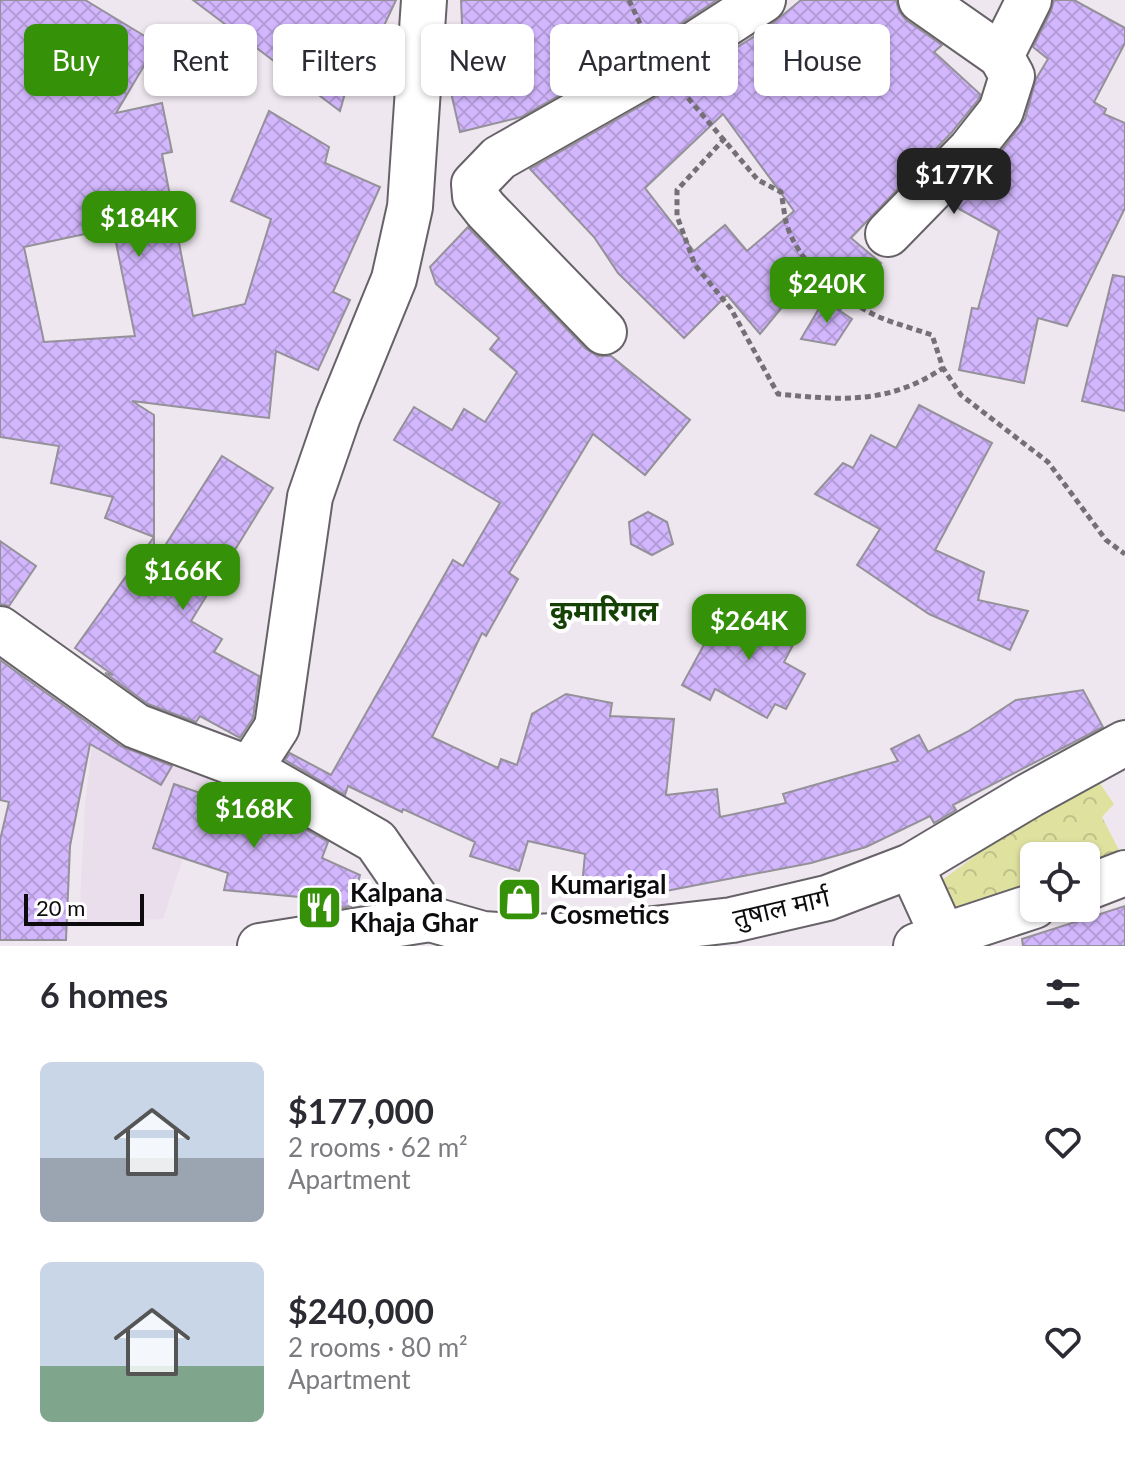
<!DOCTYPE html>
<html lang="en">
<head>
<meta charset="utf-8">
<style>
	:root { --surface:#fff; --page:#f2f2f3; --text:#2b2b33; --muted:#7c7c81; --accent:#359107 }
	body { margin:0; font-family:Lato,"Noto Sans Devanagari",sans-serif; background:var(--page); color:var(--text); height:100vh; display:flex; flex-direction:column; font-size:30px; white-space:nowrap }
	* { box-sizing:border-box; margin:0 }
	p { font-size:26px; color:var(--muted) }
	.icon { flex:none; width:44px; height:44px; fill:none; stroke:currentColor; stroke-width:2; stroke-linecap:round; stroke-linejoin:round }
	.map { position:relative; height:946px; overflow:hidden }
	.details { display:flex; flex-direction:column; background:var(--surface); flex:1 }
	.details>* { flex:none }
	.hud { position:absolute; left:24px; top:24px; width:1078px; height:72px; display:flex; gap:16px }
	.fabs { position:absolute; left:1020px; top:842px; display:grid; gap:16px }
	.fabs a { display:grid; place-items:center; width:80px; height:80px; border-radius:12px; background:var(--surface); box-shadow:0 2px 6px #0004; font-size:40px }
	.scale { position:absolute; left:24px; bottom:20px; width:120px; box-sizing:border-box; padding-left:8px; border:4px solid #0d0b0e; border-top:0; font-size:22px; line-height:28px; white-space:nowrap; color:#0d0b0e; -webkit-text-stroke:6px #fff; paint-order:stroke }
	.price { position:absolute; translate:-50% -68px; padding:0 18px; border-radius:16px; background:var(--accent); color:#fff; font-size:26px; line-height:52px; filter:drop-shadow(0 2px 4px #0008) }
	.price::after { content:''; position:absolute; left:50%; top:48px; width:24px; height:18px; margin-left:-12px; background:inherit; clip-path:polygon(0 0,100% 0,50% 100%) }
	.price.current { background:#222; color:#fff }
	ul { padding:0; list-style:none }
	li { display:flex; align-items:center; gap:24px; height:200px; padding:0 40px }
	li span { display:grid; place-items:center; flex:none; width:224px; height:160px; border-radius:12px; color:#555 }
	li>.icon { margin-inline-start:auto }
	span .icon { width:96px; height:96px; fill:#fffc; stroke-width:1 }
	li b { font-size:34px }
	h2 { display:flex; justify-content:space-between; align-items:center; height:96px; padding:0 40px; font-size:34px }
	.tag { padding:0 28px; border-radius:12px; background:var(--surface); box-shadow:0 2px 6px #0004; font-size:28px; line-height:72px }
	.tag.current { background:var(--accent); color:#fff }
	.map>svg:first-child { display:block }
</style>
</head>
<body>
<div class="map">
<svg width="1125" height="946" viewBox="0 0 1125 946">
	<defs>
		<pattern id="forest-crowns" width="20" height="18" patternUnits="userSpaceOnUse" patternTransform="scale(2)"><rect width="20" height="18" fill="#dfe29f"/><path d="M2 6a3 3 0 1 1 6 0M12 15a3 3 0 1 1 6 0" fill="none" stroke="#bec188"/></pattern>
		<pattern id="building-cross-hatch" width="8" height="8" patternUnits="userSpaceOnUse" patternTransform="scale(2)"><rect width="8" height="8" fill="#d3b7fe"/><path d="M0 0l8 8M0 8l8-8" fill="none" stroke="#b49cd8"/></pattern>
	</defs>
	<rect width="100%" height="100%" fill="#eee7ef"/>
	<!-- built -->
	<path fill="#eaddec" d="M 96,710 L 209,779 L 163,919 L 79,922 L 85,806 Z"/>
	<!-- forest -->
	<path fill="url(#forest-crowns)" d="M 1099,782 L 1114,804 L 1102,817 L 1120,852 L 1086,872 L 1086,856 L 1034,856 L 1034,894 L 978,909 L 948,909 L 935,885 L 1000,838 Z"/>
	<!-- building -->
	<g fill="url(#building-cross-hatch)" stroke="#949199" stroke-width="2" fill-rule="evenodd">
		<path d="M 0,0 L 85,0 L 148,38 L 151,54 L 116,113 L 162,103 L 172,152 L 162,154 L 193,316 L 245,304 L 271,219 L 231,201 L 269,111 L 329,147 L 325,163 L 380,187 L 333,292 L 350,300 L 318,370 L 276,351 L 269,418 L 132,401 L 154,415 L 154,537 L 105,518 L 113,497 L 51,483 L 59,446 L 0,437 ZM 113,228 L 135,336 L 44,342 L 24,247 Z"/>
		<path d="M 193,0 L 396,0 L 376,43 L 361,36 L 340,111 Z"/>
		<path d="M 461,0 L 717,0 L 648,45 L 521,117 L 460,132 L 445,66 L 446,50 L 463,46 Z"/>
		<path d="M 801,0 L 896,0 L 899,11 L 906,20 L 942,45 L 934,52 L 980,94 L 979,99 L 952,132 L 851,238 L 881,263 L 840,310 L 802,283 L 760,334 L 727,295 L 684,338 L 618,273 L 594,237 L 530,169 L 674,87 L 766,29 ZM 723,114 L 794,211 L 747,251 L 725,225 L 694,251 L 645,188 Z"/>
		<path d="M 1054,0 L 1074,0 L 1125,28 L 1125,43 L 1094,102 L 1106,109 L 1104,114 L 1125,123 L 1125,208 L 1067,326 L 1038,318 L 1024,383 L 959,370 L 972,308 L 978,309 L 999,231 L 952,205 L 991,165 L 1025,119 L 1036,79 L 1048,59 L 1033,47 L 1051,11 Z"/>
		<path d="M 468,227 L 586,349 L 598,356 L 611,356 L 690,420 L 645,475 L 593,434 L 509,573 L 518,579 L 486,636 L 482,633 L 432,737 L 498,768 L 501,759 L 517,765 L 532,714 L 566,694 L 612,703 L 610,716 L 674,719 L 666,795 L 717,789 L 720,817 L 786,803 L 783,794 L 898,761 L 891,749 L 919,735 L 928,752 L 967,732 L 1016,700 L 1083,690 L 1103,727 L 953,805 L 956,810 L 934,823 L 930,816 L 866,847 L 811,863 L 666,891 L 582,886 L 585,854 L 528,841 L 519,871 L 470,856 L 475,842 L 403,809 L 402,812 L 348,786 L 345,795 L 285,760 L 290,753 L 331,775 L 453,560 L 463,566 L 500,503 L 394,440 L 414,407 L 452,430 L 464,409 L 485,422 L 517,372 L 490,349 L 499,338 L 436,284 L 430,267 Z"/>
		<path d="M 1113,275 L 1125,277 L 1125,411 L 1082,401 Z"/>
		<path d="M 824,300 L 852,319 L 835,345 L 801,339 Z"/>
		<path d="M 919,405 L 992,443 L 935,550 L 984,572 L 978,600 L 1028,611 L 1010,650 L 929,614 L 857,565 L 880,529 L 815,494 L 843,463 L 853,468 L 871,435 L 896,448 Z"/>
		<path d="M 222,456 L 273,488 L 191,621 L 222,639 L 214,652 L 259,676 L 253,718 L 240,738 L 200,716 L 196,722 L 148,704 L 105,673 L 113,675 L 75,648 L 154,537 L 154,563 Z"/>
		<path d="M 648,512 L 667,522 L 673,544 L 652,555 L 631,544 L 629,522 Z"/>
		<path d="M 0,541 L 36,566 L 9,606 L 0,604 Z"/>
		<path d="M 747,601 L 801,630 L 784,662 L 805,674 L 786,709 L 775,704 L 767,718 L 715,689 L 710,700 L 682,685 L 713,628 L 728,636 Z"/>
		<path d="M 0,660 L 121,746 L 172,766 L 161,785 L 90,744 L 70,846 L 66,940 L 0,940 L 0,840 L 9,802 L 0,800 Z"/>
		<path d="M 174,784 L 244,808 L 247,796 L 328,842 L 322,858 L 360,875 L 351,906 L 305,914 L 310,898 L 224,890 L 228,873 L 153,848 Z"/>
		<path d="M 1125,906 L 1125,946 L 1023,946 L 1022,939 Z"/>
	</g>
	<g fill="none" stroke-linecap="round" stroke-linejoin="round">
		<defs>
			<g id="minor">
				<path d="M 921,0 L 1001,56"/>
				<path d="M 888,234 L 971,149 L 1001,111 L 1012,76 L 1001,56 L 1029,0"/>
				<path d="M 604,332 L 486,210 L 475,196 L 474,184 L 499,158 L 661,66 L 763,0"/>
				<path d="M 0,629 L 136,726 L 250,769 L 376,841 L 430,919"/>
				<path d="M 250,769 L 277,727 L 310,497 L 338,416 L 394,279 L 410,207 L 424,0"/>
				<path d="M 911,866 L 943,936 L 916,946"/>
				<path d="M 1086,888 L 1125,873"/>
				<path d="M 943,936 L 1034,906"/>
			</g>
			<path id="tertiary" d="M 260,946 L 430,919 L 483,934 L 531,937 L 610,934 L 732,920 L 827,898 L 911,866 L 1030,795 L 1125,743"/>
		</defs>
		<!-- minor casing -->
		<use href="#minor" stroke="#676168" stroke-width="48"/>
		<!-- tertiary casing -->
		<use href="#tertiary" stroke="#676168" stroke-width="48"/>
		<!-- path -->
		<g stroke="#747075" stroke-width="5" stroke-dasharray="6 4" stroke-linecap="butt">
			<path d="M 629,0 L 643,30"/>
			<path d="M 688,98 L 758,180 L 781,192 C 783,202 784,213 786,222 C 797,263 842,300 879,317 C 896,324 915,329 932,335 L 943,368 L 961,395 L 1048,462 L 1106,540 L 1125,554"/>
			<path d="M 725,138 L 677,190 L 677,216 L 695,265 L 731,309 L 778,394 C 840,400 888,405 943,368"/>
		</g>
		<!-- minor -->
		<use href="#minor" stroke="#fff" stroke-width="44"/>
		<!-- tertiary -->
		<use href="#tertiary" stroke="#fff" stroke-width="44"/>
	</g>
	<!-- icons -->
	<defs>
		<symbol id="shop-square" viewBox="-11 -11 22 22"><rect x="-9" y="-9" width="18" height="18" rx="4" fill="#359107" stroke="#fff"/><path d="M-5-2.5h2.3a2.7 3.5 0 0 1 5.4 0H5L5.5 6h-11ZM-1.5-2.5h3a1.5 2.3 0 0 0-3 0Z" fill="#fff"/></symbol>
		<symbol id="restaurant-square" viewBox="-11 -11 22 22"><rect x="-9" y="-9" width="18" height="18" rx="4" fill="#359107" stroke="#fff"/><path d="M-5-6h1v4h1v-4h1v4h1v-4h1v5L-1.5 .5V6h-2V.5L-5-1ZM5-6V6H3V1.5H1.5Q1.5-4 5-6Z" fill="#fff"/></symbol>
	</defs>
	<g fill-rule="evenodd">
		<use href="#shop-square" x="494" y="874" width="51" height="51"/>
		<use href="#restaurant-square" x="294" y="882" width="51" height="51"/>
	</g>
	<g text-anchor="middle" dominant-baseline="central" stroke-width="8" stroke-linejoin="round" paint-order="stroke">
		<!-- poi labels -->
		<g font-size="26" font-weight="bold" fill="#0d0b0e" stroke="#fff" text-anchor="start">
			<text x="550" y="884">Kumarigal<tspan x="550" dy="30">Cosmetics</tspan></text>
			<text x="350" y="892">Kalpana<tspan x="350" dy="30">Khaja Ghar</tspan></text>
		</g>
		<!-- street labels -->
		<g font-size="26" fill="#0d0b0e" stroke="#fff">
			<text transform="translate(781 907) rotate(-13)">तुषाल मार्ग</text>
		</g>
		<!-- neighbourhood labels -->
		<g font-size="28" font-weight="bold" fill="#154104" stroke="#fff">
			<text x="604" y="610">कुमारिगल</text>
		</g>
	</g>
</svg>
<div class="fabs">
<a><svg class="icon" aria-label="locate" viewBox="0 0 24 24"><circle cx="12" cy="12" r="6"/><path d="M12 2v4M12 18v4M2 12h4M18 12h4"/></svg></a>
</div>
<div class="scale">20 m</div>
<b class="price current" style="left:954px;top:216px">$177K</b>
<b class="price" style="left:139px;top:259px">$184K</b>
<b class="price" style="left:827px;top:325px">$240K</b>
<b class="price" style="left:183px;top:612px">$166K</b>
<b class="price" style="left:749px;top:662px">$264K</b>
<b class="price" style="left:254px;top:850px">$168K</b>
<div class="hud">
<a class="tag current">Buy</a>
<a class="tag">Rent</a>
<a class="tag">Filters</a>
<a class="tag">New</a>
<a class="tag">Apartment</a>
<a class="tag">House</a>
</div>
</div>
<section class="details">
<h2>6 homes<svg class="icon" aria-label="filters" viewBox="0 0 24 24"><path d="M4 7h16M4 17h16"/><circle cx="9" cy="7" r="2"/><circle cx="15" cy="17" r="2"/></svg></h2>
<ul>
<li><span style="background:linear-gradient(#c9d6e8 60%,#9aa5b1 0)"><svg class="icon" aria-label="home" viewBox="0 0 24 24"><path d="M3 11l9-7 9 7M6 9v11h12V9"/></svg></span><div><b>$177,000</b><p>2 rooms · 62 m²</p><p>Apartment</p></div><svg class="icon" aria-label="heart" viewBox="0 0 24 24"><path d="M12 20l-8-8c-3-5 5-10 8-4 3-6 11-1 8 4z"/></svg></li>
<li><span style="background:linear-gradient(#c9d6e8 65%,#7fa58c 0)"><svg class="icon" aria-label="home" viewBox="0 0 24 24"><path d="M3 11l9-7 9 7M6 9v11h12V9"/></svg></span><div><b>$240,000</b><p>2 rooms · 80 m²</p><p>Apartment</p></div><svg class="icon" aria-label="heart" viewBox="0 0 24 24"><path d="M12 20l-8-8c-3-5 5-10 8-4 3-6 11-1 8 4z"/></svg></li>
</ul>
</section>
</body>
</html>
